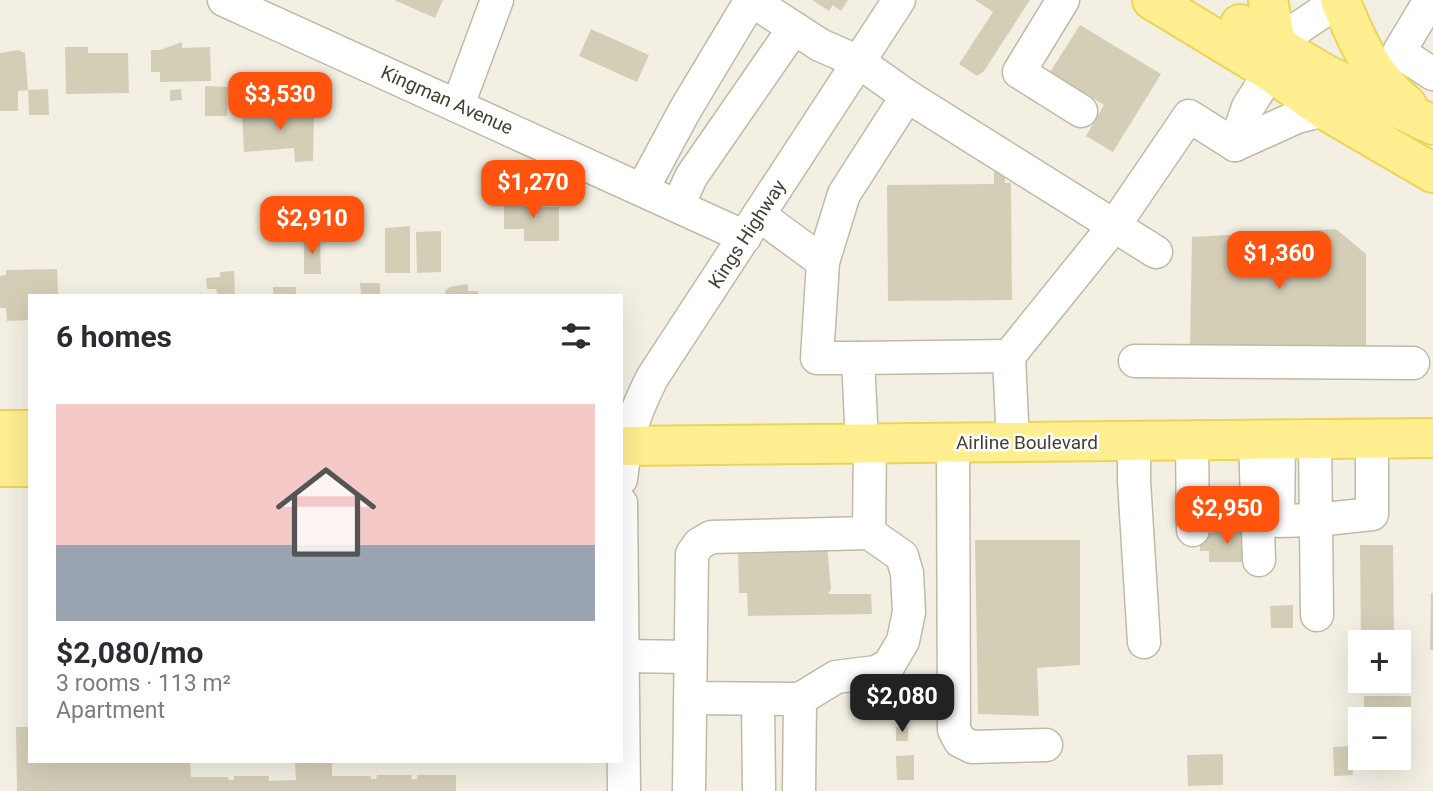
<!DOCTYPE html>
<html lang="en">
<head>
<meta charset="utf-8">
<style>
	:root { --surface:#fff; --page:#f2f2f3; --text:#2b2b33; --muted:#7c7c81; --accent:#ff530e }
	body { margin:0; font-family:Roboto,sans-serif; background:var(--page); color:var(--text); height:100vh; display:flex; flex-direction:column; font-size:26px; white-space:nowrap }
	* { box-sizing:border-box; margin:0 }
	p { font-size:23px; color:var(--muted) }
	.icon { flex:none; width:38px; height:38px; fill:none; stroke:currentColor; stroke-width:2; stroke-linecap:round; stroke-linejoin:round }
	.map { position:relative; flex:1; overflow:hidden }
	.drawer { position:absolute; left:28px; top:294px; width:595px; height:469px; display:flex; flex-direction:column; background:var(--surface); border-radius:0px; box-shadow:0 7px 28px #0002 }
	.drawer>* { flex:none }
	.buttons { position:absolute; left:1348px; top:630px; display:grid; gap:14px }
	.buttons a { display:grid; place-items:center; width:63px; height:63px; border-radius:0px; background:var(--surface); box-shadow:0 7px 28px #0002; font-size:35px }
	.price { position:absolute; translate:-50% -60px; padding:0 16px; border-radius:14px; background:var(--accent); color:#fff; font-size:23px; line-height:46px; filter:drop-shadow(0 2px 4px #0008) }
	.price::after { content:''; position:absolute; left:50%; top:42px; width:21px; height:16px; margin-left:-10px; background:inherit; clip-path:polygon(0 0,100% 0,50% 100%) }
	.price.current { background:#222; color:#fff }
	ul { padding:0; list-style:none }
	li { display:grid; align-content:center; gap:14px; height:371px; padding:0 28px }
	li span { display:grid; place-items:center; height:217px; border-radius:0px; color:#555 }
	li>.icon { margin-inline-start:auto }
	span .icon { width:126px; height:126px; fill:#fffc; stroke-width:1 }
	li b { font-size:30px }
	h2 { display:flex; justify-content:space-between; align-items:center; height:84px; padding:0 28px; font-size:30px }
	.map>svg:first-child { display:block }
</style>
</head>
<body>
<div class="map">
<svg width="1433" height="791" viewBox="0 0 1433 791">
	<rect width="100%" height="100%" fill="#f3f0e3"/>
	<!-- building -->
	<g fill="#d5ceb7">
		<path d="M 394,0 L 443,0 L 435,18 Z"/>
		<path d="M 812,0 L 848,0 L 841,11 L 833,5 L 829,11 Z"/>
		<path d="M 975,0 L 1030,0 L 984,71 L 977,76 L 959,64 L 993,12 Z"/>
		<path d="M 1080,25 L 1161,74 L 1113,152 L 1086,136 L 1104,105 L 1050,72 Z"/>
		<path d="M 591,29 L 649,55 L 637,82 L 579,56 Z"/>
		<path d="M 182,42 L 182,48 L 210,47 L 211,81 L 160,82 L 160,72 L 151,72 L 151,50 L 160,50 Z"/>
		<path d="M 65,47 L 88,47 L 88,53 L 128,53 L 129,93 L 66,94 Z"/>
		<path d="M 18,50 L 25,53 L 28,90 L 18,91 L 18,111 L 0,111 L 0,53 Z"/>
		<path d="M 205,86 L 228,87 L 227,116 L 205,116 Z"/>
		<path d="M 48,89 L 49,115 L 29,115 L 28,90 Z"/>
		<path d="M 181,89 L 182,100 L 170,101 L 170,90 Z"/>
		<path d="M 314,110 L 313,161 L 295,162 L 294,148 L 244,152 L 242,113 Z"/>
		<path d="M 994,170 L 1005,171 L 1005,183 L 1011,183 L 1012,300 L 888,301 L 887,185 L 994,184 Z"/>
		<path d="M 532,197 L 541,197 L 542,207 L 559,207 L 559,241 L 524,241 L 524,229 L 504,229 L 504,199 L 519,198 L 520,206 L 532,206 Z"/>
		<path d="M 410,226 L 410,273 L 385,273 L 385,228 Z"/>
		<path d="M 1336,229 L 1366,254 L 1366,349 L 1190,346 L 1192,237 Z"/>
		<path d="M 441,231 L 441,272 L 417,273 L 416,232 Z"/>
		<path d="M 304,238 L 320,238 L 321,274 L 304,274 Z"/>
		<path d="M 57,269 L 58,296 L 30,296 L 30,320 L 7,321 L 6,308 L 0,308 L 0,276 L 6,275 L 6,270 Z"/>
		<path d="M 234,271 L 235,295 L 218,296 L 216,289 L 207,289 L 206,278 L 220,277 L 220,272 Z"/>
		<path d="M 360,283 L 380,283 L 380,296 L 361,296 Z"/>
		<path d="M 468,284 L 468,291 L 478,291 L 478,296 L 445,296 L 445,291 L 450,287 Z"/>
		<rect x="273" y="287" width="23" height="9"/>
		<path d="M 1232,529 L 1250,533 L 1250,562 L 1209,562 L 1209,551 L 1200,551 L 1200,535 Z"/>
		<path d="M 975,540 L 1080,540 L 1080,665 L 1037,668 L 1039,716 L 978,714 Z"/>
		<path d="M 1360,545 L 1393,545 L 1394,639 L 1361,640 Z"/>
		<path d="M 827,546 L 831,589 L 828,594 L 871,594 L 872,614 L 748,616 L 747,593 L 739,593 L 738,548 Z"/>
		<path d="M 1431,593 L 1433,593 L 1433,650 L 1430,650 Z"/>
		<path d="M 1293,605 L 1293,628 L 1271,628 L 1270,606 Z"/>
		<path d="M 1364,696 L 1411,696 L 1411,734 L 1398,734 L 1398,719 L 1364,719 Z"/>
		<path d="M 16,727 L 30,727 L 30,761 L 190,761 L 191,777 L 228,777 L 229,780 L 234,780 L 234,776 L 269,776 L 269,781 L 296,780 L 295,761 L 332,761 L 332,776 L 371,776 L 371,779 L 376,779 L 377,775 L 412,775 L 411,779 L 417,779 L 417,775 L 456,775 L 456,791 L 17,791 Z"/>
		<rect x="896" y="727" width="12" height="14"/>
		<path d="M 1352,746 L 1353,775 L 1334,776 L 1333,747 Z"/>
		<path d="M 1223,754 L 1223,785 L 1188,786 L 1187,755 Z"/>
		<path d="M 914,755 L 914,780 L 897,780 L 896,756 Z"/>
	</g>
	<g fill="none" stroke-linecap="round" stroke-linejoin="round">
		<defs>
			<g id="minor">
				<path d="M 224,0 L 745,237"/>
				<path d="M 751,0 L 820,45 L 859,62 L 907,96 L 844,194 L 823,262"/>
				<path d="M 1063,0 L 1019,72 L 1081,111"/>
				<path d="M 1430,0 L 1399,52 L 1433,74"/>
				<path d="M 1276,43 L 1340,0"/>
				<path d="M 907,96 L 1156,252"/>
				<path d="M 458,105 L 497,0"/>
				<path d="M 1235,145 L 1297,117 L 1325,110"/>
				<path d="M 1235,145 L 1248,107 L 1266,79 L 1269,71"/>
				<path d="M 642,190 L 685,110 L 751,0"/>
				<path d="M 678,206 L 691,177 L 794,28"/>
				<path d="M 759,215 L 823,262 L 817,358 L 858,358"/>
				<path d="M 1009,356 L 1114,226 L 1189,116 L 1235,145"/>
				<path d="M 1135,361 L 1413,363"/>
				<path d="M 1279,440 L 1278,521 L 1316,520 L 1372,514 L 1372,439"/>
				<path d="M 1315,440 L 1317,615"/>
				<path d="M 1134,441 L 1134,481 L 1144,642"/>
				<path d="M 1192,441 L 1193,530"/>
				<path d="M 1255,441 L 1259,560"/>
				<path d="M 862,443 L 858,358 L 1009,356 L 1012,422"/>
				<path d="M 953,443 L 954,730 L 960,741 L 972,747 L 1046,745"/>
				<path d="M 621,479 C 625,441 635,412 652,378 L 899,0"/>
				<path d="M 621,503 L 624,791"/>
				<path d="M 869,533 L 870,443"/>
				<path d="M 623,656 L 690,657"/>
				<path d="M 758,699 L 759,791"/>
				<path d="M 689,791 L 692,554 L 699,544 L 711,537 L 869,533 L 902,556 L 907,573 L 909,612 L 903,641 L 889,665 L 876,672 L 836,677 L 800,699 L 690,698"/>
				<path d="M 799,791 L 800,699"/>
			</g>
			<g id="major">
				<path d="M 1152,0 L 1269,71 L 1325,110 L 1433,173"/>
				<path d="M 1268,0 L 1276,43 L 1271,62"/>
				<path d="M 1340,0 C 1356,39 1373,78 1407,105"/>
				<path d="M 1240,24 L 1327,75 L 1433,125"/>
				<path d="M 0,430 L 30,430"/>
				<path d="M 621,446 L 1433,438"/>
				<path d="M 0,467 L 30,467"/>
			</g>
		</defs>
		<!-- minor casing -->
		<use href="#minor" stroke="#bfbaa5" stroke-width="35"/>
		<!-- major casing -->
		<use href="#major" stroke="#edd457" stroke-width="42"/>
		<!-- minor -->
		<use href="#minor" stroke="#fff" stroke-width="32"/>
		<!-- major -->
		<use href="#major" stroke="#ffef90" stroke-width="38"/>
	</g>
	<g text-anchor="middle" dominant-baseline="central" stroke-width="5" stroke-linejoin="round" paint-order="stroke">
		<!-- street labels -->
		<g font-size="19" fill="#454033" stroke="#fff">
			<text transform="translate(447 100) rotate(24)">Kingman Avenue</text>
			<text transform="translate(747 234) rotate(-57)">Kings Highway</text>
			<text x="1027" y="442">Airline Boulevard</text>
		</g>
	</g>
</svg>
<div class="buttons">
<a>+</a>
<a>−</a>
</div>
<b class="price" style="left:280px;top:132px">$3,530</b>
<b class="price" style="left:533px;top:220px">$1,270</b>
<b class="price" style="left:312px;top:256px">$2,910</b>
<b class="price" style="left:1279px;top:291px">$1,360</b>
<b class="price" style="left:1227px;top:546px">$2,950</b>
<b class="price current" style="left:902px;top:734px">$2,080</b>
<section class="drawer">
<h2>6 homes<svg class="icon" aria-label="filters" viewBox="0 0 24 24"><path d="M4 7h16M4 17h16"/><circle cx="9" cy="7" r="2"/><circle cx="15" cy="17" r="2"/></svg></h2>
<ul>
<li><span style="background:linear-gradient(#f6c9c9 65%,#9aa5b1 0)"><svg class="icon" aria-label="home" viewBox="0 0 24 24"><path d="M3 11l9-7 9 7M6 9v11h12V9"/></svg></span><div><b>$2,080/mo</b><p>3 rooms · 113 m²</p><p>Apartment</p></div></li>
</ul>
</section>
</div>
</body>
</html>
